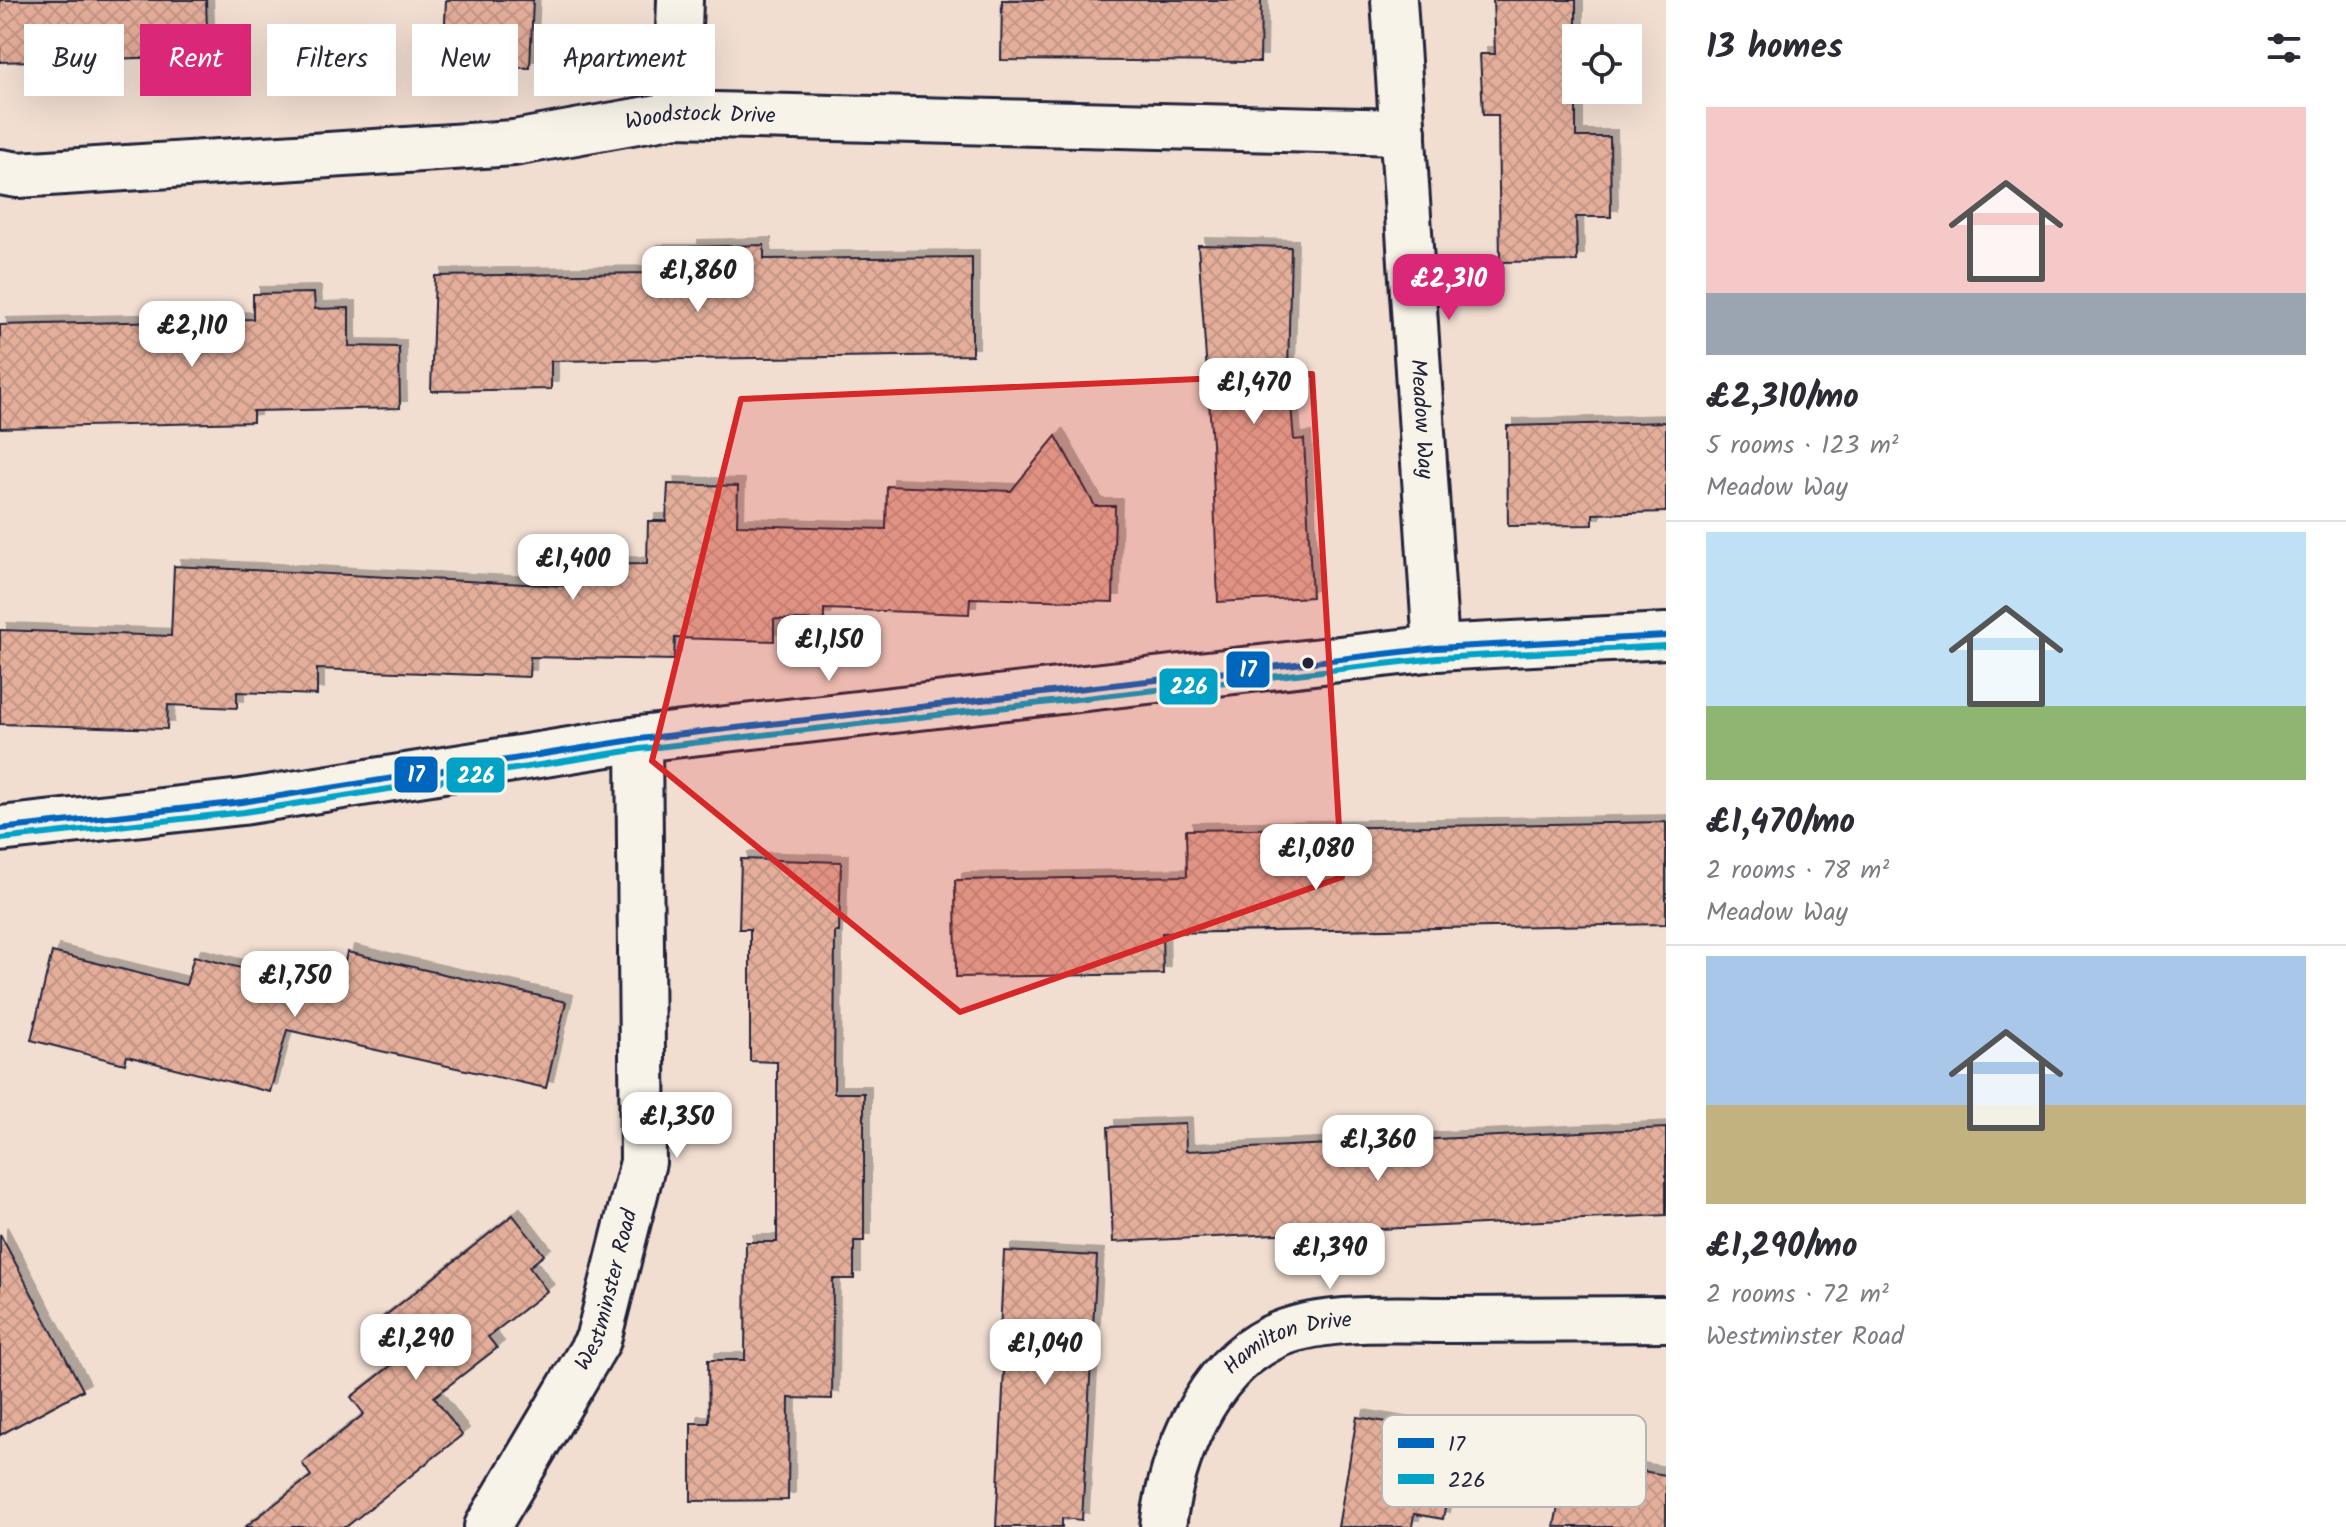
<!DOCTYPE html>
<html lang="en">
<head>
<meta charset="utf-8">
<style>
	:root { --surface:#fff; --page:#f2f2f3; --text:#2b2b33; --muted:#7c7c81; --line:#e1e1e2; --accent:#db2777 }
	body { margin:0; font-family:Kalam,sans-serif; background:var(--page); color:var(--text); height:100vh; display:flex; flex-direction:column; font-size:30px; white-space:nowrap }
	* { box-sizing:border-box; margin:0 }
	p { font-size:26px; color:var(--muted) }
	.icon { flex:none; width:44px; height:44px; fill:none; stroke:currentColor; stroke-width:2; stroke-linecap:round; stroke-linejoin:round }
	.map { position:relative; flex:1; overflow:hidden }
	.panel { display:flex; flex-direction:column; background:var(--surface); width:680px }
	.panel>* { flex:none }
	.guide { position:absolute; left:24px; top:24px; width:760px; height:72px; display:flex; gap:16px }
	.fabs { position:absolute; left:1562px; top:24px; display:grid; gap:16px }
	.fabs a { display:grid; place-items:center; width:80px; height:80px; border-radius:0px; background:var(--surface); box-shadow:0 8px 32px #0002; font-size:40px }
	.price { position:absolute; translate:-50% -68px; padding:0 18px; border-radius:16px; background:#fff; color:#222; font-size:26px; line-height:52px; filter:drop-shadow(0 2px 4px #0008) }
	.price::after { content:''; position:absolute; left:50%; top:48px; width:24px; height:18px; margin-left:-12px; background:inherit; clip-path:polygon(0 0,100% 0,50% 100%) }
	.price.on { background:var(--accent); color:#fff }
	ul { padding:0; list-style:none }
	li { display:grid; align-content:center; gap:16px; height:424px; padding:0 40px }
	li+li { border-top:2px solid var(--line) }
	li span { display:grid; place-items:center; height:248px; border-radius:0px; color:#555 }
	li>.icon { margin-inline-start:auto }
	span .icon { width:144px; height:144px; fill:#fffc; stroke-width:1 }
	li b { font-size:34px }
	h2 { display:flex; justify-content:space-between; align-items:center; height:96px; padding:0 40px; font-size:34px }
	.tag { padding:0 28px; border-radius:0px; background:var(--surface); box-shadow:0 8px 32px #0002; font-size:28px; line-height:72px }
	.tag.on { background:var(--accent); color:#fff }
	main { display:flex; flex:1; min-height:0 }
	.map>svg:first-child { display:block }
</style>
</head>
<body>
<main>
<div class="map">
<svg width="1666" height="1527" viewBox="0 0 1666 1527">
	<defs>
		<pattern id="building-cross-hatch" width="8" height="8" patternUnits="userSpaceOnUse" patternTransform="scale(2)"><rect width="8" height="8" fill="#e4ae9a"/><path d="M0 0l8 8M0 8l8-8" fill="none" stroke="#c39586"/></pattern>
		<filter id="shadow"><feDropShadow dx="7" dy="-7" stdDeviation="0" flood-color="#0004"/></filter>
	</defs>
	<rect width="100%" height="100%" fill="#f1ded1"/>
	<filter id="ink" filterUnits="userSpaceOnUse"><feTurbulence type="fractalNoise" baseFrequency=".0125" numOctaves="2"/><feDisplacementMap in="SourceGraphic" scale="16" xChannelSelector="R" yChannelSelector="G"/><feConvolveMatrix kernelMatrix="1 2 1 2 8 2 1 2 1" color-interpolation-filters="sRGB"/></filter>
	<g filter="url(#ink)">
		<!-- building -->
		<g fill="url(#building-cross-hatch)" stroke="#22223b" stroke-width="2" filter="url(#shadow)">
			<path d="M 0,0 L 206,0 L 208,56 L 0,62 Z"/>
			<path d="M 446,0 L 533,0 L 530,68 L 443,65 Z"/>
			<path d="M 1002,0 L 1261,0 L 1260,62 L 1001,60 Z"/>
			<path d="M 1493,0 L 1576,0 L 1576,137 L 1610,137 L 1611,217 L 1576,217 L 1577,261 L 1500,262 L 1498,115 L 1483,115 L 1480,54 L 1495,54 Z"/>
			<path d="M 764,245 L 764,259 L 972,257 L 972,355 L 551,361 L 551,389 L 431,391 L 435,276 L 650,273 L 650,252 L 691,252 L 691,247 Z"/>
			<path d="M 1198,245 L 1291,247 L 1288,371 L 1294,440 L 1304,439 L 1312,597 L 1218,602 L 1212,444 Z"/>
			<path d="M 314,293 L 315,309 L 349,308 L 349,346 L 399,347 L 400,408 L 253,411 L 253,422 L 0,428 L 0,325 L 253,319 L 253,294 Z"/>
			<path d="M 1666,422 L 1666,512 L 1593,514 L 1593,525 L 1508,526 L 1507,426 Z"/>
			<path d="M 1056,436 L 1095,506 L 1115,506 L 1113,602 L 970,598 L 969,614 L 824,609 L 824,621 L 774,619 L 774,641 L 675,638 L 674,660 L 530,657 L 529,677 L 317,669 L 317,695 L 237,692 L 237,708 L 168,705 L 167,729 L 0,724 L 0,630 L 171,636 L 174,566 L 565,586 L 565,565 L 647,564 L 648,521 L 666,521 L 668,484 L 738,486 L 737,525 L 886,529 L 887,486 L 1011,491 Z"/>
			<path d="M 1666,822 L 1666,924 L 1162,933 L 1163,974 L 956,977 L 955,880 L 1187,876 L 1186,830 Z"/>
			<path d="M 741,859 L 841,862 L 839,932 L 835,932 L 834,1093 L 864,1093 L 864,1241 L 854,1241 L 854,1279 L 833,1279 L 832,1399 L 789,1398 L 788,1500 L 691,1501 L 691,1423 L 709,1423 L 708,1360 L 745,1360 L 746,1242 L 777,1242 L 777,1062 L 750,1061 L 750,929 L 739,929 Z"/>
			<path d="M 52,952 L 186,985 L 194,956 L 338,993 L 347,952 L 566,1002 L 546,1088 L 287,1030 L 270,1092 L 127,1056 L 125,1064 L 31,1040 Z"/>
			<path d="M 1185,1124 L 1186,1151 L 1666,1128 L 1666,1215 L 1113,1242 L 1108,1127 Z"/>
			<path d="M 513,1215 L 544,1255 L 529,1267 L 547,1291 L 488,1337 L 497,1348 L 434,1397 L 462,1435 L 346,1527 L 245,1527 L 311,1476 L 302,1463 L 364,1414 L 351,1397 L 402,1357 L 376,1323 Z"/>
			<path d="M 0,1234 L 83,1390 L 0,1435 Z"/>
			<path d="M 1004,1251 L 1097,1256 L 1082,1520 L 1062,1518 L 1062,1527 L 996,1527 L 1005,1351 L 999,1352 Z"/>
			<path d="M 1357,1417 L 1458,1434 L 1443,1519 L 1414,1514 L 1412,1527 L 1338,1527 Z"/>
			<path d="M 1567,1458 L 1666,1475 L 1666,1527 L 1554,1527 Z"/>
		</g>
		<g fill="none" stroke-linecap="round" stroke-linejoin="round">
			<defs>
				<g id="minor">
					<path id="s1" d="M 1394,0 L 1436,648"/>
					<path d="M 676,114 L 680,0"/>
					<path id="s2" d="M 0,172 L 18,175 L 514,143 L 676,114 L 1403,132"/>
					<path id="s3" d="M 487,1527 L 598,1340 L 643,1162 L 639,739"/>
					<path id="s4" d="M 1163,1527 C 1171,1458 1205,1371 1271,1338 C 1318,1314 1400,1320 1452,1320 C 1524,1320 1595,1319 1666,1319"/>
				</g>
				<path id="tertiary" d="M 0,829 L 242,802 L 639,739 L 1436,648 L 1666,636"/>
			</defs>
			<!-- minor casing -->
			<use href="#minor" stroke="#22223b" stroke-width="50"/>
			<!-- tertiary casing -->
			<use href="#tertiary" stroke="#22223b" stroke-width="50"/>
			<!-- minor -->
			<use href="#minor" stroke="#f7f3e8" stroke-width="44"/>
			<!-- tertiary -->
			<use href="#tertiary" stroke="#f7f3e8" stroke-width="44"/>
			<defs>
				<path id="bus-1" d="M 0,829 L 242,802 L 639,739 L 1436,648 L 1666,636"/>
				<path id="bus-2" d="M 1,839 L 244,812 L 640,749 L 1437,658 L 1666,646"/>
			</defs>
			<!-- bus-1 casing -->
			<use href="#bus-1" stroke="#f7f3e8" stroke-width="12"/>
			<!-- bus-2 casing -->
			<use href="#bus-2" stroke="#f7f3e8" stroke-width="12"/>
			<!-- bus-1 -->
			<use href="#bus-1" stroke="#0065bd" stroke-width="6"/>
			<!-- bus-2 -->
			<use href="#bus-2" stroke="#02a2c7" stroke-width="6"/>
		</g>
	</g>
	<!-- marked area -->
	<path fill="#d62828" fill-opacity="0.2" stroke="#d62828" stroke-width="6" stroke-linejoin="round" d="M 1312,374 L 1342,877 L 960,1012 L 652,761 L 741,399 Z"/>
	<!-- markers -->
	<circle fill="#22223b" stroke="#f7f3e8" stroke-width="3" cx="1308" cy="663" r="7"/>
	<g text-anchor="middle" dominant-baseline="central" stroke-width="8" stroke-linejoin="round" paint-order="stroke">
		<!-- street labels -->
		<g font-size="22" fill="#22223b" stroke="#f7f3e8">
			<text stroke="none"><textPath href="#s2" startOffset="704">Woodstock Drive</textPath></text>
			<text stroke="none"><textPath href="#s1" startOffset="420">Meadow Way</textPath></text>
			<text stroke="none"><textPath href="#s3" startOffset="268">Westminster Road</textPath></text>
			<text stroke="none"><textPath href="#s4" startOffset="240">Hamilton Drive</textPath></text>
		</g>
	</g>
	<!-- legend -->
	<rect x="1382" y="1415" width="264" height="92" rx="12" fill="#f7f3e8" stroke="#b7b4b4" stroke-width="2"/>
	<rect x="1398" y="1438" width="36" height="10" fill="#0065bd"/>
	<rect x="1398" y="1474" width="36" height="10" fill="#02a2c7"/>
	<g font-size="22" fill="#22223b">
		<text x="1448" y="1451">17</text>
		<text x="1448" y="1487">226</text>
	</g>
	<g stroke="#f7f3e8" stroke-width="3">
		<rect x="1225" y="650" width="46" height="39" rx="8" fill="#0065bd"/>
		<rect x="1158" y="667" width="61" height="39" rx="8" fill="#02a2c7"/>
		<rect x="393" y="755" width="46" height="39" rx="8" fill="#0065bd"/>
		<rect x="445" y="756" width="61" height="38" rx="8" fill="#02a2c7"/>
	</g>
	<g font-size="22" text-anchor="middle" font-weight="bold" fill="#fff">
		<text x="1248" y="677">17</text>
		<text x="1189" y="694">226</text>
		<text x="416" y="782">17</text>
		<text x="476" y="783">226</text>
	</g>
</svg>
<div class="fabs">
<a><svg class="icon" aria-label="locate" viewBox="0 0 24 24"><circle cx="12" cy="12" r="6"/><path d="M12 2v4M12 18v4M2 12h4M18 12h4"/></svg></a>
</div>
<b class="price" style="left:698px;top:314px">£1,860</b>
<b class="price on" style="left:1449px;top:322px">£2,310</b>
<b class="price" style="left:192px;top:369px">£2,110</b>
<b class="price" style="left:1254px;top:426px">£1,470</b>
<b class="price" style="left:573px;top:602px">£1,400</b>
<b class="price" style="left:829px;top:683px">£1,150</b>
<b class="price" style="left:1316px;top:892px">£1,080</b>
<b class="price" style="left:295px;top:1019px">£1,750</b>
<b class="price" style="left:677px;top:1160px">£1,350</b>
<b class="price" style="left:1378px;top:1183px">£1,360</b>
<b class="price" style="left:1330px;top:1291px">£1,390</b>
<b class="price" style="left:416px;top:1382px">£1,290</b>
<b class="price" style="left:1045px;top:1387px">£1,040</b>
<div class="guide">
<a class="tag">Buy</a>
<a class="tag on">Rent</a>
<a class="tag">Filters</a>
<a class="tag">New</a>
<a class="tag">Apartment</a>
</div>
</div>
<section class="panel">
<h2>13 homes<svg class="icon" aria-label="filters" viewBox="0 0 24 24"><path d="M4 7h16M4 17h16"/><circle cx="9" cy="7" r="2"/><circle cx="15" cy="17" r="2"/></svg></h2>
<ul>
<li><span style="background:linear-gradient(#f6c9c9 75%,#9aa5b1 0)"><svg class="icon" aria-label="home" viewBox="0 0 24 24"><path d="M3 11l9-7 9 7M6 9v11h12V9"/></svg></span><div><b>£2,310/mo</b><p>5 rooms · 123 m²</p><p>Meadow Way</p></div></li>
<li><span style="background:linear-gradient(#bfe0f5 70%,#8fb573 0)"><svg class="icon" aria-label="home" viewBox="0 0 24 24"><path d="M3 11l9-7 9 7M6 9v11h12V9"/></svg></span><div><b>£1,470/mo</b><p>2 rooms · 78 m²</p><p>Meadow Way</p></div></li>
<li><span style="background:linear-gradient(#a9c7e8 60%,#c2b280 0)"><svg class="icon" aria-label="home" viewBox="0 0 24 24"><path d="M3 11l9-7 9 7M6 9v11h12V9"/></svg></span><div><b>£1,290/mo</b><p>2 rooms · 72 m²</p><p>Westminster Road</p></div></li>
</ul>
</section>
</main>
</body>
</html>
